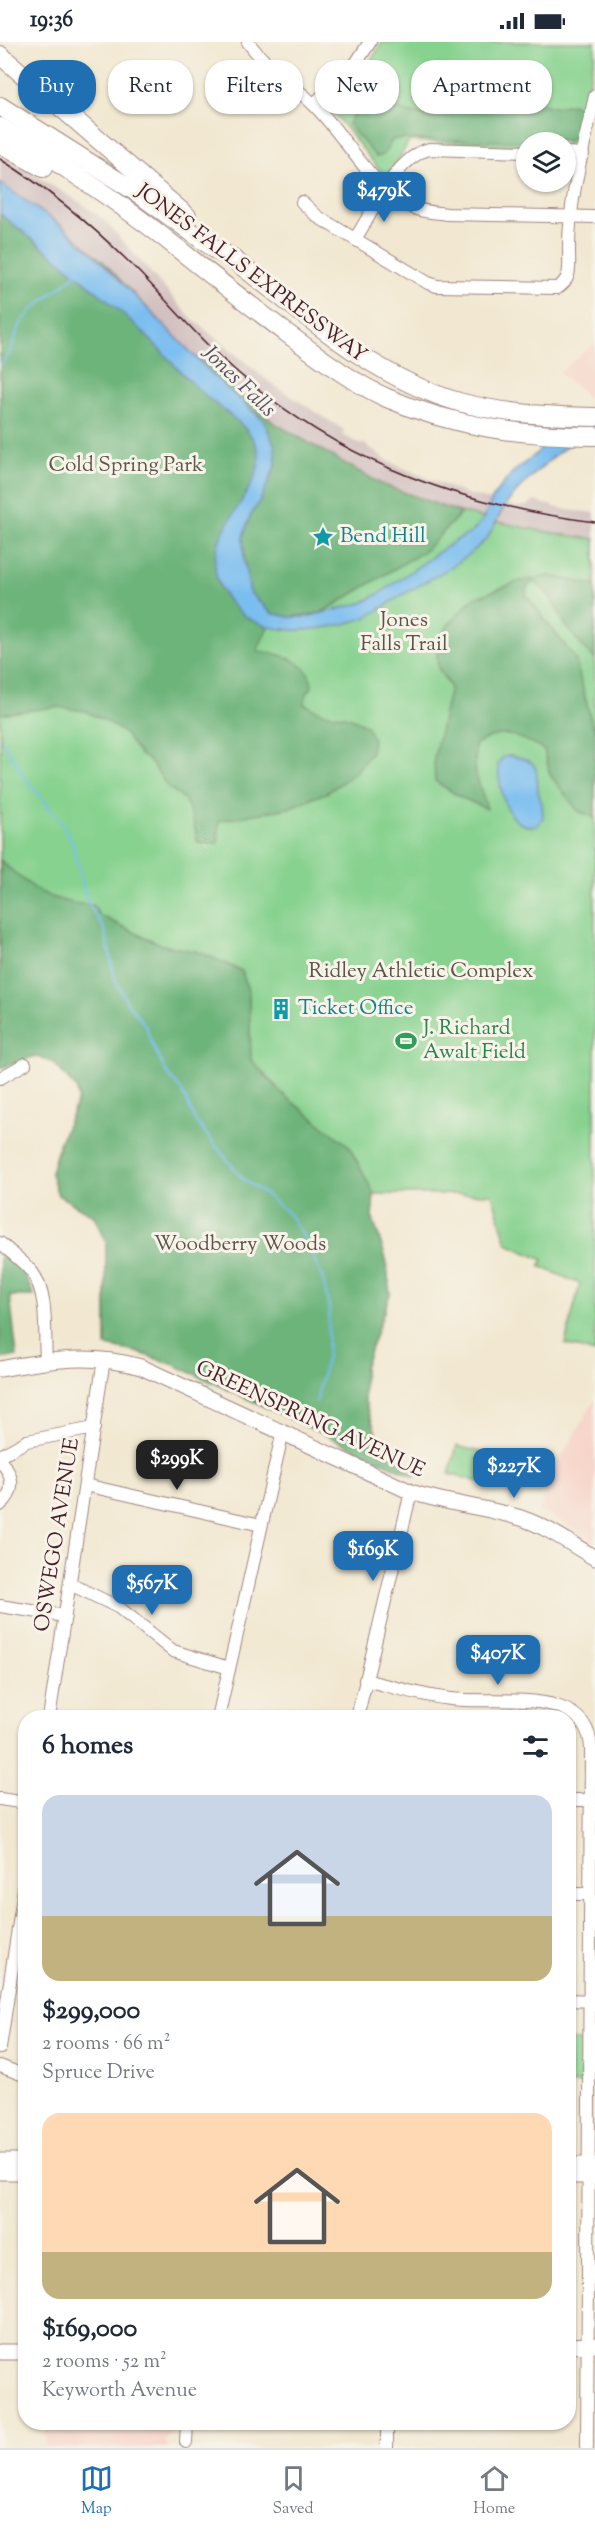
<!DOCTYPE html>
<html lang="en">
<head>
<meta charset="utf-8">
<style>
	:root { --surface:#fff; --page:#f6f6f7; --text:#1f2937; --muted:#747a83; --line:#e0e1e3; --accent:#1f6fb2 }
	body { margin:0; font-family:"Sorts Mill Goudy",serif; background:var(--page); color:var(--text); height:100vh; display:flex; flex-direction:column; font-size:22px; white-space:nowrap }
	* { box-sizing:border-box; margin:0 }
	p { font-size:20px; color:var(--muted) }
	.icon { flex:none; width:33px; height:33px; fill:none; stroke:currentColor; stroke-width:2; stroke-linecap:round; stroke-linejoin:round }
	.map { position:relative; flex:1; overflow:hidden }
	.side { position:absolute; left:18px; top:1668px; width:558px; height:720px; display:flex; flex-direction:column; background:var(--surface); border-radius:24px; box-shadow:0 2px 4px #0004 }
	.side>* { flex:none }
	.top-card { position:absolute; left:18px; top:18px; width:560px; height:54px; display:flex; gap:12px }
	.controls { position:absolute; left:516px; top:90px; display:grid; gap:12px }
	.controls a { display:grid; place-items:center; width:60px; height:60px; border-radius:50%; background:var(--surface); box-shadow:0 2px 4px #0004; font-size:30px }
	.price { position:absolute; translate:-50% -51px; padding:0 14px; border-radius:12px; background:var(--accent); color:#fff; font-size:20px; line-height:39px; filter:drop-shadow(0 2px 3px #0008) }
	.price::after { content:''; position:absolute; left:50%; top:36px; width:18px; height:14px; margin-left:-9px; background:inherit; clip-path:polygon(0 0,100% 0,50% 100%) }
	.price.current { background:#222; color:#fff }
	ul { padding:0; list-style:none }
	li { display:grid; align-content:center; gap:12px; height:318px; padding:0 24px }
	li span { display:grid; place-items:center; height:186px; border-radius:18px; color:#555 }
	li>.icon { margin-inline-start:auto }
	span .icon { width:108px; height:108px; fill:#fffc; stroke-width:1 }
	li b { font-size:26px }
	h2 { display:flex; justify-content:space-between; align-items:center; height:72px; padding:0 24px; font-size:26px }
	.tag { padding:0 21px; border-radius:24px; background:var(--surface); box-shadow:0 2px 4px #0004; font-size:21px; line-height:54px }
	.tag.current { background:var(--accent); color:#fff }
	.status { display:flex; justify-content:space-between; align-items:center; height:42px; padding:0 30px; background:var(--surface); direction:ltr }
	.status svg { height:16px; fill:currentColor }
	.tabs { display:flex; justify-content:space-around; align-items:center; height:84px; border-top:2px solid var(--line); background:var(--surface); font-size:16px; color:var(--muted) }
	.tabs a { display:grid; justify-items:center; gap:3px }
	.tabs .current { color:var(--accent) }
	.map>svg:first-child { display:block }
</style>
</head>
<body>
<div class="status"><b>19:36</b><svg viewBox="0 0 49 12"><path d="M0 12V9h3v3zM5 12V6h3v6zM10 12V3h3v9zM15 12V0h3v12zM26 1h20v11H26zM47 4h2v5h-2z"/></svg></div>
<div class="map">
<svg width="595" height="2406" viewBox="0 0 595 2406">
	<rect width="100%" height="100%" fill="#f7f3e8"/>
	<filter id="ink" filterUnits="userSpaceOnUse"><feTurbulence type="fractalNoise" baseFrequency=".0167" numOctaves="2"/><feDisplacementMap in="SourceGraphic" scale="12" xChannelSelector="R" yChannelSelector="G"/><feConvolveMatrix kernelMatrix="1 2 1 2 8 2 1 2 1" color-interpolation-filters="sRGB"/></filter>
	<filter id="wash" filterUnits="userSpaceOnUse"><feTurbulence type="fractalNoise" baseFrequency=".008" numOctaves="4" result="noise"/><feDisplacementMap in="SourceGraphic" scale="24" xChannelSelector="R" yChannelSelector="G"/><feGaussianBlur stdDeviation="1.35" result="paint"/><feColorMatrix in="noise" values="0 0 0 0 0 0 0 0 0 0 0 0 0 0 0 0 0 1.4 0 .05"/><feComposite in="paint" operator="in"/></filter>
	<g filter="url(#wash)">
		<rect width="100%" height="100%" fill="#f2e8d1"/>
		<!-- built -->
		<g fill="#f7d1c6">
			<path d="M 595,301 L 595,355 L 589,356 L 559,331 Z"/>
			<path d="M 595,1357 L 595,1500 L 555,1476 L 539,1469 L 551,1434 Z"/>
			<path d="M 46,2381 L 175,2380 L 175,2381 L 174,2388 L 165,2399 L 169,2406 L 46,2406 Z"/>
		</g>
		<!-- industrial -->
		<path fill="#d2bfbf" d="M 0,113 L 81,161 L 104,178 L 190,275 L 272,342 L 344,388 L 342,393 L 362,403 L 363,401 L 391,421 L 463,451 L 516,465 L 526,464 L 534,459 L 567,468 L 595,471 L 595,497 L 545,490 L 461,471 L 381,442 L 274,381 L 223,338 L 223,333 L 194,314 L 93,211 L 62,184 L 0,141 Z"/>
		<!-- green -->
		<g fill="#87d28f" stroke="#68785d" stroke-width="1.5">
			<path d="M 382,0 L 595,0 L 595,13 L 574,107 L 566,107 L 566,100 L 526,100 L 526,105 L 409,99 L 387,137 L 327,63 L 363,32 Z"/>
			<path d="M 0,172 C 28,183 67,196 92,211 C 104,218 115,232 124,242 C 156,274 186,309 220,340 C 323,435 458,480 595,497 L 595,1311 L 565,1302 L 580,1242 L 539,1224 L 543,1218 L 507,1202 L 492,1152 L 374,1152 L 372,1175 L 386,1217 L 390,1252 L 364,1325 L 364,1357 L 379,1399 L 416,1435 L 175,1323 L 137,1310 L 106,1304 L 106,1200 L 94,1174 L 58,1153 L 51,1131 L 59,1102 L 78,1058 L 77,1047 L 54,1021 L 35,1014 L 0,1026 Z"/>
			<path d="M 457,1404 L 498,1414 L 494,1444 L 449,1432 Z"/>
			<path d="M 568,1999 L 582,1999 L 582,2042 L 569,2042 Z"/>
		</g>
		<!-- forest -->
		<g fill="#6db47a" stroke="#5c6a52" stroke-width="1.5">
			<path d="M 443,32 L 494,37 L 526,59 L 555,65 L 572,62 L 578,65 L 581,70 L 576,92 L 571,98 L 547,100 L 393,97 L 383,113 L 376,115 L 348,82 L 359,64 L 376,62 L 432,76 L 447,66 L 443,59 L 429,54 L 426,43 Z"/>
			<path d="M 0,172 L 51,212 L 62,184 L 93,211 L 194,314 L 224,333 L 223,338 L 274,381 L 381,442 L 461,471 L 426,508 L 321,571 L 289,575 L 271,571 L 250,551 L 244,518 L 243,495 L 250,474 L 260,459 L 276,422 L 275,404 L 264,379 L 256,370 L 252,376 C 260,387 273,401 271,417 C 269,437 251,456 241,474 C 233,489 226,530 233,546 C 240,561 257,571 272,576 L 257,609 C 278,611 311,618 312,645 L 307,651 L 304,662 L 323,671 L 349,675 L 366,683 L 373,697 L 371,710 L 355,731 L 328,750 L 288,766 L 219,779 L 218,801 L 198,801 L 194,782 L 185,758 L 168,745 L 149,718 L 140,713 L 124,691 L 108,680 L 85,669 L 57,665 L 0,672 Z"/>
			<path d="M 549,534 L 595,543 L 595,617 C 581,604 567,588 559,571 C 553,558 547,549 535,540 C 527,542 526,545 526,553 L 575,616 L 592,682 L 595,687 L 595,776 L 578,769 L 550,733 L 544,708 C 518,693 502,685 475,703 L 475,730 L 487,767 L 460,755 L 435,739 L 434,716 L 450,645 L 438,626 L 437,613 L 439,597 L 449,582 L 472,557 L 517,540 Z"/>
			<path d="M 0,818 C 32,847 49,861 93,863 L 99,873 L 138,892 L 163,903 L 200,910 L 242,929 L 249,952 L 251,1018 L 285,1054 L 349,1104 L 374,1152 L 372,1175 L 386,1217 L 390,1252 L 364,1325 L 364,1357 L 379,1399 L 416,1435 L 175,1323 L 137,1310 L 106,1304 L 106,1200 L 94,1174 L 58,1153 L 51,1131 L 59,1102 L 78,1058 L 77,1047 L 54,1021 L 35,1014 L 0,1026 Z"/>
			<path d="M 0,1210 L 23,1228 L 34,1254 L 10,1254 L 17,1314 L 0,1317 Z"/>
		</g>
		<!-- water -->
		<g fill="#7abef0" stroke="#626e8e" stroke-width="1.5">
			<path d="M 0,141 L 62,184 L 93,211 L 220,340 L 264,379 L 275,404 L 276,422 L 260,459 L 250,474 L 243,495 L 244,518 L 250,551 L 271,571 L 289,575 L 306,575 L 362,561 L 380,551 L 455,499 L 471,491 L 482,479 L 495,452 L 512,431 L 536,412 L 555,390 L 566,384 L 595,381 L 595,395 C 589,396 582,396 576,399 C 562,404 514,450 505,464 C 498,474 494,487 486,497 C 464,521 429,537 402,553 C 390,561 377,570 364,576 C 352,581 335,584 322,586 C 293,591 258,588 236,567 C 172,503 275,450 257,405 C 248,382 220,367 202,351 C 177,328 156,301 131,279 C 89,241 44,206 0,172 Z"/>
			<path d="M 510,714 C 539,719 536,723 538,748 C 538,754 541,757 542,762 C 543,766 542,772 543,776 L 536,784 C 505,788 499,743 498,722 L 503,715 Z"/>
		</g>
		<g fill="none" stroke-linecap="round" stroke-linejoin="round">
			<!-- stream -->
			<g stroke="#7abef0" stroke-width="2">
				<path d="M 0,323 C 14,312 12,296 21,282 C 35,260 59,249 77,231"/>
				<path d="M 2,698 L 25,736 L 62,781 L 72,800 L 87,858 L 105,889 L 115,938 L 128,962 L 146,984 L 150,998 L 166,1030 L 182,1049 L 196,1080 L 243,1137 L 269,1155 L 289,1172 L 306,1198 L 323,1237 L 329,1266 L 327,1314 L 316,1360"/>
			</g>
		</g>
	</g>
	<g filter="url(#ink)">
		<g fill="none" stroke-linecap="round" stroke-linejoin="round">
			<defs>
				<g id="minor">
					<path d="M 248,0 C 266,25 292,41 314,63 C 343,91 372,146 407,163 C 420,170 433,170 447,172 L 595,175"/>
					<path d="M 314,62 L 352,27 L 370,0"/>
					<path d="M 566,111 L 583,112"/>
					<path d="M 302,160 L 318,175 L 428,241 L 437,244 L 557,246 C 572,237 569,225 569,210 C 568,159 584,104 595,54"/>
					<path d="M 355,197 C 374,169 395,116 429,107 L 526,110"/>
					<path d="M 0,1036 L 25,1022"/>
					<path d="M 0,1201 C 10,1210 23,1219 32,1230 C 49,1253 44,1291 46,1319"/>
					<path d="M 0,1414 L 27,1399 L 94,1386"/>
					<path d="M 0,1419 C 14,1433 16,1450 0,1463"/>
					<path d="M 85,1443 L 261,1483"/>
					<path d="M 70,1542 L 118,1565 L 173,1609 L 229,1626"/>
					<path d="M 0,1564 L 65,1574"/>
					<path d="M 365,1638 C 394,1645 422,1654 451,1657 C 495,1663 590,1642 591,1708 L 587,2406"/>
					<path d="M 49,1676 L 104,1317"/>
					<path d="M 218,1676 L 283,1389"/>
					<path d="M 357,1676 L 411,1450"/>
					<path d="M 0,1757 L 26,1761"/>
					<path d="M 568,1758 L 591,1758"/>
					<path d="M 568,1852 L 590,1852"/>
					<path d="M 568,1958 L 595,1959"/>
					<path d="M 0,2006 L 26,1834"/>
					<path d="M 0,2024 L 26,2034"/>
					<path d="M 387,2380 L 387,2406"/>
					<path d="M 186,2400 L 187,2380"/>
				</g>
				<g id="major">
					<path d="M 0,1327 C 51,1318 90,1311 141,1325 L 411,1450 C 447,1462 485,1465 521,1476 C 548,1485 571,1502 595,1516"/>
					<path d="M 0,2119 L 26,2119"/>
					<path d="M 568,2123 L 595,2123"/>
					<path d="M 0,2130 L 26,2130"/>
					<path d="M 568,2134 L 595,2134"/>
					<path d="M 568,2304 L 595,2303"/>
					<path d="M 0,2310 L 26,2310"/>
				</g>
				<g id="highway">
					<path d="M 0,13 L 187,174"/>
					<path d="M 0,64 L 139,152 L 216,208 L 229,214 C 300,268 371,335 459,360 C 503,372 550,374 595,375"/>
					<path d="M 0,85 C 56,119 111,154 162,194 C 204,227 245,260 288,292 C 319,315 351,340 387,356 C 454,385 523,394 595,394"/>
					<path d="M 0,102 L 43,126"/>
				</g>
			</defs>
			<!-- minor casing -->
			<use href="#minor" stroke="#9e847e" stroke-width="14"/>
			<!-- major casing -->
			<use href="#major" stroke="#9e847e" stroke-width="17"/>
			<!-- highway casing -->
			<use href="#highway" stroke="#9e847e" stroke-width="20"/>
			<!-- minor -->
			<use href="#minor" stroke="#fff" stroke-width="12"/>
			<!-- major -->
			<use href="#major" stroke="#fff" stroke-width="15"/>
			<!-- highway -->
			<use href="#highway" stroke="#fff" stroke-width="18"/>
			<!-- tram -->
			<path stroke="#4a1f2b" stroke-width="1.5" d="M 0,117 C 50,148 93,184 134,225 C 162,253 187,283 216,311 C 326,414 447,461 595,480"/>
		</g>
	</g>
	<!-- icons -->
	<defs>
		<symbol id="sight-bare" viewBox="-9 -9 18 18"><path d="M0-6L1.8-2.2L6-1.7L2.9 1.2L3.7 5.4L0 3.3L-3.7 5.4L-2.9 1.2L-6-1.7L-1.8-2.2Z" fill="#0f9aa8" stroke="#f7f3e8" stroke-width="2.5" paint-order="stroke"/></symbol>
		<symbol id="building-bare" viewBox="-9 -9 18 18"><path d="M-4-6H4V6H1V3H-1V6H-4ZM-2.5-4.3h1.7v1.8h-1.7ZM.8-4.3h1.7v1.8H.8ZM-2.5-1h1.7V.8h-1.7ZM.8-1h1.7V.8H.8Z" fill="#0f9aa8" stroke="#f7f3e8" stroke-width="2.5" paint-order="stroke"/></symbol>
		<symbol id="stadium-bare" viewBox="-9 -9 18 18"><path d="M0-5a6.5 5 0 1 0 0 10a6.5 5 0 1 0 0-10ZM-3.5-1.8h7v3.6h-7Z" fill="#2e9e5b" stroke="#f7f3e8" stroke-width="2.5" paint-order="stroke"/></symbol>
	</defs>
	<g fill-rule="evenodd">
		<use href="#sight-bare" x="308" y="480" width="30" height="30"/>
		<use href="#building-bare" x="266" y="952" width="30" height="30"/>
		<use href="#stadium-bare" x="391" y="984" width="30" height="30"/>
	</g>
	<g text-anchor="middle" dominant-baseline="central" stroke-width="6" stroke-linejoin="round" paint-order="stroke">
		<!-- street labels -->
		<g font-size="21" fill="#4a1f2b" stroke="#f7f3e8">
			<text transform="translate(251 232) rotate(37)">JONES FALLS EXPRESSWAY</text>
			<text transform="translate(310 1378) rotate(25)">GREENSPRING AVENUE</text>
			<text transform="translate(58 1493) rotate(-81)">OSWEGO AVENUE</text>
		</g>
		<!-- park labels -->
		<g font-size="21" fill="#5c5549" stroke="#f7f3e8">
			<text x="126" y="424">Cold Spring Park</text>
			<text x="404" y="579">Jones<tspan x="404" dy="24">Falls Trail</tspan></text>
			<text x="421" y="930">Ridley Athletic Complex</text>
			<text x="240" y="1203">Woodberry Woods</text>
		</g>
		<!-- culture labels -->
		<g font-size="21" fill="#0d838f" stroke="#f7f3e8" text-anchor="start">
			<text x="340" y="495">Bend Hill</text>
			<text x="298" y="967">Ticket Office</text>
		</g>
		<!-- leisure labels -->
		<g font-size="21" fill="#27864d" stroke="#f7f3e8" text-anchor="start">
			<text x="423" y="987">J. Richard<tspan x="423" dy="24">Awalt Field</tspan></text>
		</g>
		<!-- water labels -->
		<g font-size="22" font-style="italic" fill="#584f66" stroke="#f7f3e8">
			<text transform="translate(238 340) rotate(44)">Jones Falls</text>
		</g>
	</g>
</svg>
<div class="controls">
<a><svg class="icon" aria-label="layers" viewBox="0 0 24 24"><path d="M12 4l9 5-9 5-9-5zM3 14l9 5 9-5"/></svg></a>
</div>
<b class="price" style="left:384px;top:181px">$479K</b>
<b class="price current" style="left:177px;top:1449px">$299K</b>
<b class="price" style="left:514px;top:1457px">$227K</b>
<b class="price" style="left:373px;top:1540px">$169K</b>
<b class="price" style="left:152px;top:1574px">$567K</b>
<b class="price" style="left:498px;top:1644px">$407K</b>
<div class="top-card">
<a class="tag current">Buy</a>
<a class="tag">Rent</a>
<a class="tag">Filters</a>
<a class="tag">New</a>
<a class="tag">Apartment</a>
</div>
<section class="side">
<h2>6 homes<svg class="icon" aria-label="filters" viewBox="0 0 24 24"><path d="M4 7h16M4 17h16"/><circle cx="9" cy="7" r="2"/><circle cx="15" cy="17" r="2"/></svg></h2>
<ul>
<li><span style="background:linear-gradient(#c9d6e8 65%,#c2b280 0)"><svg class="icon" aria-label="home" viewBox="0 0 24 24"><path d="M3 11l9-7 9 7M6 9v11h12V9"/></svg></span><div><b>$299,000</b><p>2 rooms · 66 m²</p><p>Spruce Drive</p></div></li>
<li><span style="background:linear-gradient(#ffd9b3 75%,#c2b280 0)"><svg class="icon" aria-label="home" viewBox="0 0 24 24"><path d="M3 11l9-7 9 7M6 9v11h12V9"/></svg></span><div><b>$169,000</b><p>2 rooms · 52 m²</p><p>Keyworth Avenue</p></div></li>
</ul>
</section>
</div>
<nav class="tabs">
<a class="current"><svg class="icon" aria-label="map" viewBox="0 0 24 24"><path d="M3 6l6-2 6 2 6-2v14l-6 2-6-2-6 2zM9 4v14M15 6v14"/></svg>Map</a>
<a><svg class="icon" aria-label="saved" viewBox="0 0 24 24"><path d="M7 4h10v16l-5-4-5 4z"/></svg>Saved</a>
<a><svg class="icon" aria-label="home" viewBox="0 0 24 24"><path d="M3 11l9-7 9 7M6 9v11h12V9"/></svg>Home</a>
</nav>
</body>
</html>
